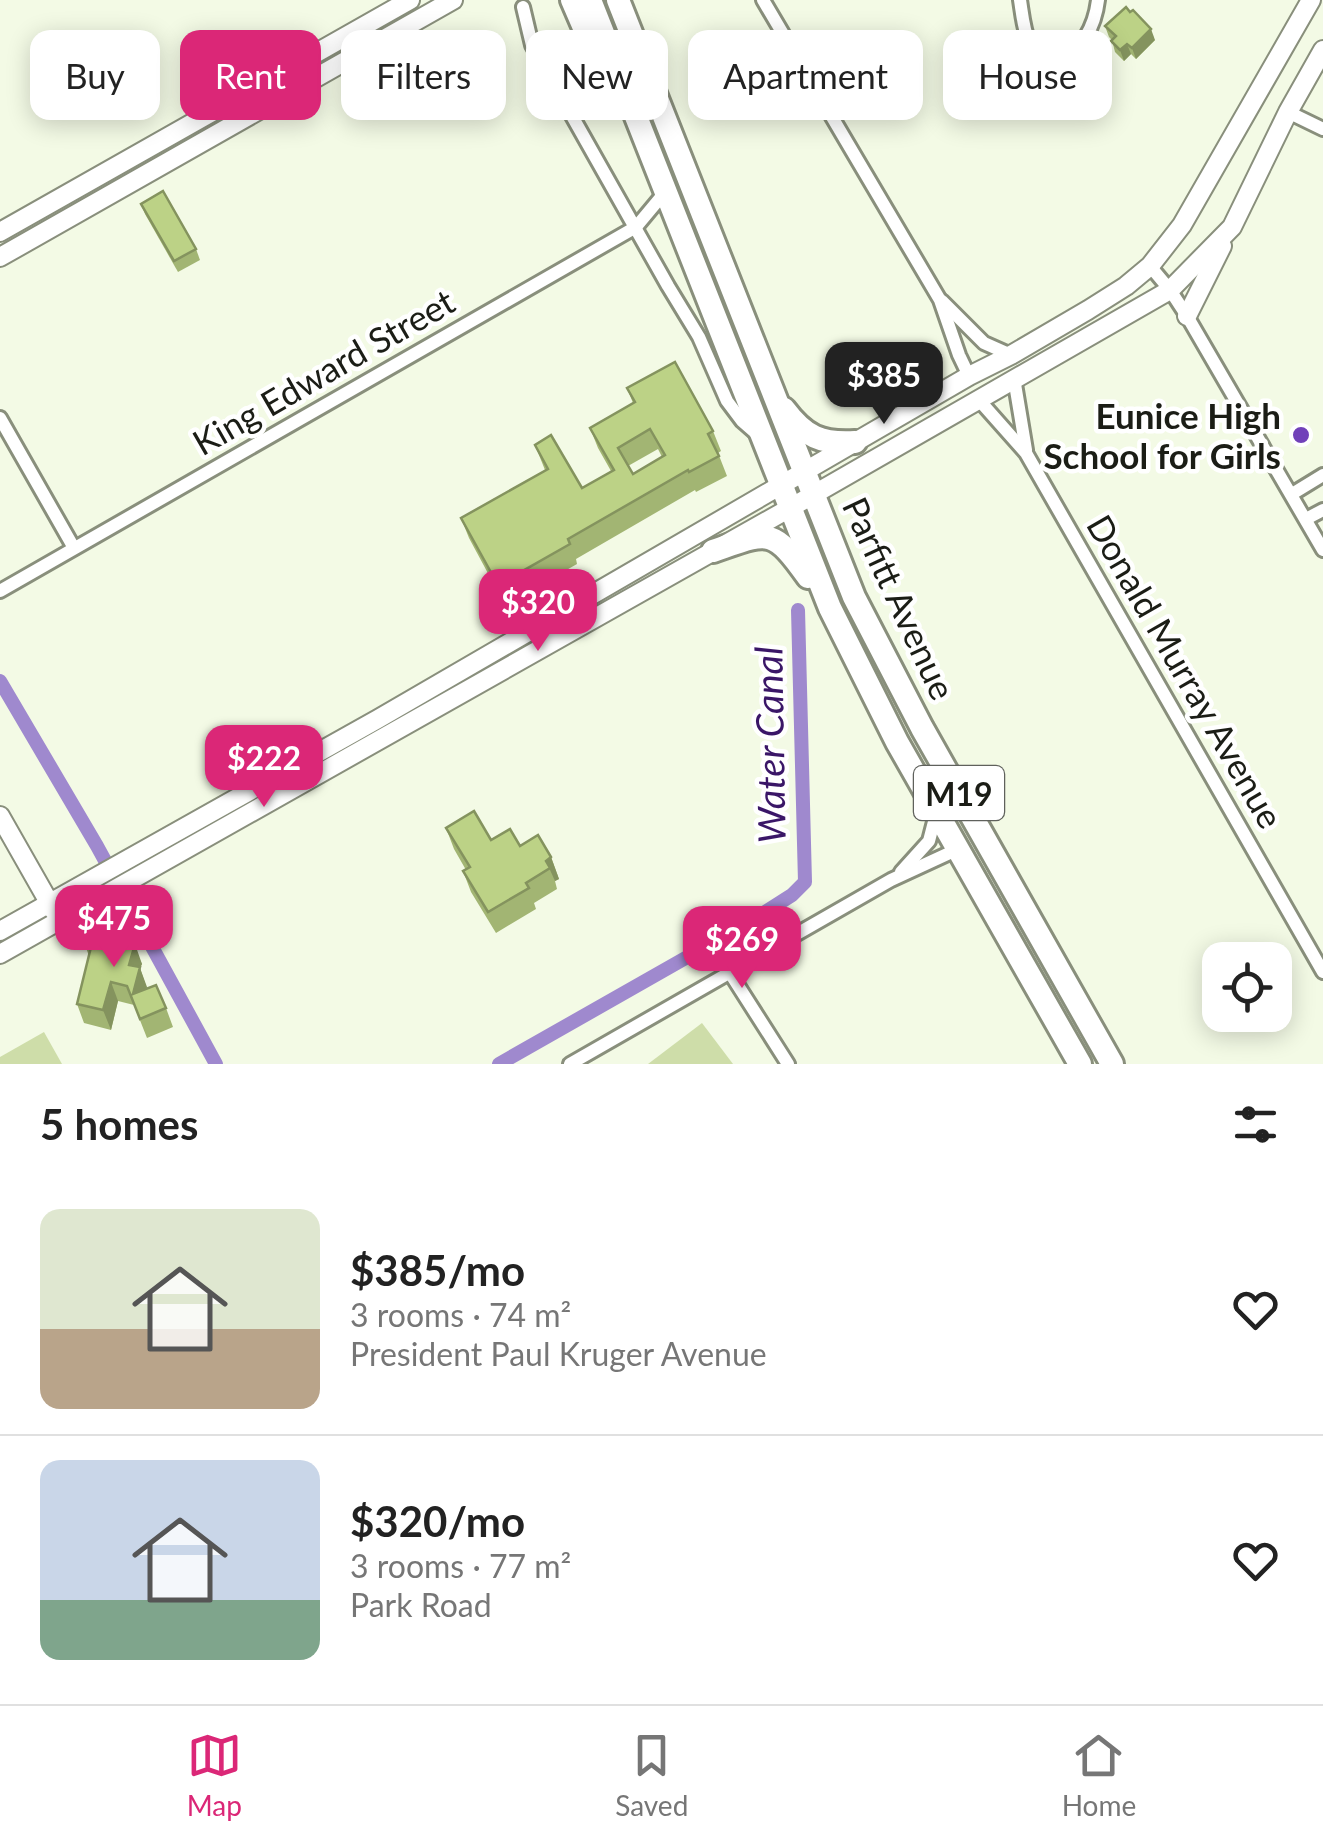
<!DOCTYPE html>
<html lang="en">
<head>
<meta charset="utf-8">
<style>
	:root { --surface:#fff; --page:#f6f6f6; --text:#222; --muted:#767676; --line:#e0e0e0; --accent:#db2777 }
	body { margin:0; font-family:Lato,sans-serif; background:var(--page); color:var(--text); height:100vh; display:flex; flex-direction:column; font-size:38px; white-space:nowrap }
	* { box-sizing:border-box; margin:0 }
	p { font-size:32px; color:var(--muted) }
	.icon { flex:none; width:55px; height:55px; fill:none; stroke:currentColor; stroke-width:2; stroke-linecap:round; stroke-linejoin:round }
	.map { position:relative; height:1064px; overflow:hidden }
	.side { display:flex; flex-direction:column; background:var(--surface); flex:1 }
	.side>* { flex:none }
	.banner { position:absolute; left:30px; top:30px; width:1265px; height:90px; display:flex; gap:20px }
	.controls { position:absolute; left:1202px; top:942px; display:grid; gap:20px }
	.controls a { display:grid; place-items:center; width:90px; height:90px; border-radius:20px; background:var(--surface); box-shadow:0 5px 25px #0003; font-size:50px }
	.price { position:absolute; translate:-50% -85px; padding:0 22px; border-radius:20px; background:var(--accent); color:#fff; font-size:32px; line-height:65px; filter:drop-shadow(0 2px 5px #0008) }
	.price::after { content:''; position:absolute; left:50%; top:60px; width:30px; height:22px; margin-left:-15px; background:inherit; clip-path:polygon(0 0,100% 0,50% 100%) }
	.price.on { background:#222; color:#fff }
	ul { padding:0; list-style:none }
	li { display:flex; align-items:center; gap:30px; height:250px; padding:0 40px }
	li+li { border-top:2px solid var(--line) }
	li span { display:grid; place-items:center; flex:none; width:280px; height:200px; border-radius:20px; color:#555 }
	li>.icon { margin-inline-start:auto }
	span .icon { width:120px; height:120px; fill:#fffc; stroke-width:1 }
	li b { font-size:42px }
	h2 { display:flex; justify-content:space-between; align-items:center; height:120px; padding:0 40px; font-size:42px }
	.chip { padding:0 35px; border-radius:20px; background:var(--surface); box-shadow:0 5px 25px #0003; font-size:35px; line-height:90px }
	.chip.on { background:var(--accent); color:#fff }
	.dock { display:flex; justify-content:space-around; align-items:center; height:140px; border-top:2px solid var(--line); background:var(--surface); font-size:28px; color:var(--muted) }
	.dock a { display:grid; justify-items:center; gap:5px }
	.dock .on { color:var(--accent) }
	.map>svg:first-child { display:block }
</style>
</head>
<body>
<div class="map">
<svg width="1323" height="1064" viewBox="0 0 1323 1064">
	<rect width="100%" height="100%" fill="#f3fae5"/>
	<!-- green -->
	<g fill="#cedda9">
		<path d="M 702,1023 L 733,1064 L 648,1064 Z"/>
		<path d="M 44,1032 L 62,1064 L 0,1064 L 0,1057 Z"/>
	</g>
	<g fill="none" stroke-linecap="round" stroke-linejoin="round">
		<!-- canal -->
		<g stroke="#9f89ce" stroke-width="14">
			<path d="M 0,681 L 97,846 L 216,1064"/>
			<path d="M 499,1064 L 756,918 L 792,895 L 805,882 L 798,610"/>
		</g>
		<defs>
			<g id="street">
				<path d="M 763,0 L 940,300 L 959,355 L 969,376"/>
				<path d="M 1020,0 C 1024,25 1025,60 1057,62 C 1082,51 1095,26 1098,0"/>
				<path d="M 523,7 L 532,45 L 668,286 L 699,337 L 727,401 L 742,421 L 758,435"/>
				<path d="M 1288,112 L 1323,129"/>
				<path d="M 1150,266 L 1170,290 L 1187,316 L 1323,550"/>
				<path d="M 942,301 L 984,343 L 1011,355"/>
				<path d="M 1014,378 L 1026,450"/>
				<path d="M 979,400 L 1026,453 L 1323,972"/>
				<path d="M 0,418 L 74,548"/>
				<path d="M 1292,494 L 1323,475"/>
				<path d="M 1306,519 L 1323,510"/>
				<path d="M 0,591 L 636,227 L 666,191"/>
				<path d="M 901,872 L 929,841 L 936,814"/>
				<path d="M 730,973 L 788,1064"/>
				<path d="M 570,1064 L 891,880 L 956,850"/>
			</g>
			<g id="secondary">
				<path d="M 0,232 L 410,0"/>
				<path d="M 0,257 L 453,0"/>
				<path d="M 1187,316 L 1222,246"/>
				<path d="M 0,816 L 54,911"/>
				<path d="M 0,931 L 378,719 L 969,376 L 1011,355 L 1088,310 L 1126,286 L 1150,266 L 1182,225 L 1311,0"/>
				<path d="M 0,954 L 790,508 L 1170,290 L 1232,227 L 1288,112 L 1323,50"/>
			</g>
			<g id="highway">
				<path d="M 572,0 L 603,72"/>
				<path d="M 590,0 L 830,608 L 897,742 L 1080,1064"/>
				<path d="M 618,0 L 854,597 L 922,728 L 1112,1064"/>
				<path d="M 784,409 C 805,437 821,444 855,442"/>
				<path d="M 713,551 C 768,532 772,526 808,577"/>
			</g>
		</defs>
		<!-- street casing -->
		<use href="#street" stroke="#898f7c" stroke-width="18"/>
		<!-- secondary casing -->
		<use href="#secondary" stroke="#898f7c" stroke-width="22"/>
		<!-- highway casing -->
		<use href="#highway" stroke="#898f7c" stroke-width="28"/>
		<!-- street -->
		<use href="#street" stroke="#fff" stroke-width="12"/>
		<!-- secondary -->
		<use href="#secondary" stroke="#fff" stroke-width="18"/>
		<!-- highway -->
		<use href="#highway" stroke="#fff" stroke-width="22"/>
	</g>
	<!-- wall -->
	<g fill="#a2b573" fill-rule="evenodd">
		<path d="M 1105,26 L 1155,40 L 1136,59 L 1131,54 L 1124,61 L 1115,52 L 1112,40 L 1109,37 Z"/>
		<path d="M 141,204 L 196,249 L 200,260 L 178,272 L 145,214 Z"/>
		<path d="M 627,388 L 713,431 L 721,451 L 718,453 L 727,476 L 696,492 L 695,490 L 576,559 L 577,564 L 505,605 L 469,538 L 461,518 L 545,470 L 535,445 L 582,488 L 611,471 L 598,448 L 590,428 L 633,403 ZM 658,449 L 662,457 L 633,474 L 628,466 Z"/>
		<path d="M 446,828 L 520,846 L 551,857 L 559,879 L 555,881 L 557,889 L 534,903 L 536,909 L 496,933 L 471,892 L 463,871 L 466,870 L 454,849 Z"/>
		<path d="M 125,926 L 131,943 L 142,964 L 140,968 L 147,989 L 166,1008 L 173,1027 L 147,1038 L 134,1005 L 118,1001 L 111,1030 L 84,1023 L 77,1004 L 89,956 L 85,945 Z"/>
	</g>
	<!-- shaded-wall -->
	<g fill="#84935e">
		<path d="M 1151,29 L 1155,40 L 1136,59 L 1132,48 Z"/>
		<path d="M 1127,44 L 1131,54 L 1124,61 L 1120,50 Z"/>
		<path d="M 551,857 L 559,879 L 555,881 L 546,861 Z"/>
		<path d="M 125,926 L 132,946 L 121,941 Z"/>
		<path d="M 135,944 L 142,964 L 140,968 L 147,987 L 140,1014 L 133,994 L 129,965 Z"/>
		<path d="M 111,982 L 118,1001 L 111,1030 L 103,1010 Z"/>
	</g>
	<!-- building -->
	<g fill="#bcd286" stroke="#84935e" stroke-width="2.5" fill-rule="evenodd">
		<path d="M 1126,7 L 1130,12 L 1133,10 L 1151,29 L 1132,48 L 1127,44 L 1120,50 L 1111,41 L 1116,36 L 1105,26 Z"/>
		<path d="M 163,191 L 196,249 L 174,261 L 141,204 Z"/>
		<path d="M 675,362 L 713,431 L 708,434 L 719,456 L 689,472 L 688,470 L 568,539 L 570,544 L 498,585 L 461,518 L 548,469 L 535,445 L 551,435 L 582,488 L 614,470 L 590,428 L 635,402 L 627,388 ZM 650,429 L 665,455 L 633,474 L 618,448 Z"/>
		<path d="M 474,811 L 491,840 L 510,829 L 520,846 L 538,835 L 551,857 L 546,861 L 550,868 L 526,883 L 529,888 L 488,912 L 463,871 L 470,867 L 446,828 Z"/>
		<path d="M 92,918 L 125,926 L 121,941 L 135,944 L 129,965 L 140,967 L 133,994 L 156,985 L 166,1008 L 140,1019 L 127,986 L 111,982 L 103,1010 L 77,1004 L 91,947 L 85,945 Z"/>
	</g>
	<!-- markers -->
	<circle fill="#7141b9" stroke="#fff" stroke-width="4" cx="1301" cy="435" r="10"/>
	<g text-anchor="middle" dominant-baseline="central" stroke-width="9" stroke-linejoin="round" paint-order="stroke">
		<!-- shield labels -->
		<rect fill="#fff" stroke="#5f615c" stroke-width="2.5" x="914" y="766" width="90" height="54" rx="8"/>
		<g font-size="32" font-weight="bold" fill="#1b1d16">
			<text x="959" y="793">M19</text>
		</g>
		<!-- street labels -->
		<g font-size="35" fill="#1b1d16" stroke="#fff">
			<text transform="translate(323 371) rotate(-30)">King Edward Street</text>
			<text transform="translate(900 598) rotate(65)">Parfitt Avenue</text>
			<text transform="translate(1186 671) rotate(60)">Donald Murray Avenue</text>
		</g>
		<!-- poi labels -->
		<g font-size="35" font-weight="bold" fill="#1b1d16" stroke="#fff" text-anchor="end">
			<text x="1281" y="415">Eunice High<tspan x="1281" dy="40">School for Girls</tspan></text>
		</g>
		<!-- water labels -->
		<g font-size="38" font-style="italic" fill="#3a1667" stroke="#fff">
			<text transform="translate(769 745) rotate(-91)">Water Canal</text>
		</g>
	</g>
</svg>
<div class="controls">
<a><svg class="icon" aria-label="locate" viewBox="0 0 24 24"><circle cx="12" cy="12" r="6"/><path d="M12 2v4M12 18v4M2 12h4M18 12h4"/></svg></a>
</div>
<b class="price on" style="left:884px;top:427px">$385</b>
<b class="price" style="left:538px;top:654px">$320</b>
<b class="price" style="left:264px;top:810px">$222</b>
<b class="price" style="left:114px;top:970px">$475</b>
<b class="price" style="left:742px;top:991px">$269</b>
<div class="banner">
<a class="chip">Buy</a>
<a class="chip on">Rent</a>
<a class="chip">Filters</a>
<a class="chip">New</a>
<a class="chip">Apartment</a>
<a class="chip">House</a>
</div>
</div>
<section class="side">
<h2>5 homes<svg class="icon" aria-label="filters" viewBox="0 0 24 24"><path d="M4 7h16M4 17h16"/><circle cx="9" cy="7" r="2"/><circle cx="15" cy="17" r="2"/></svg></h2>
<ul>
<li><span style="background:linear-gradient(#dfe7d0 60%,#b9a48a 0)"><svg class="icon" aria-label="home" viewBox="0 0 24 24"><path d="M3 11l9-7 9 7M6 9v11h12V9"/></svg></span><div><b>$385/mo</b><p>3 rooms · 74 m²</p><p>President Paul Kruger Avenue</p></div><svg class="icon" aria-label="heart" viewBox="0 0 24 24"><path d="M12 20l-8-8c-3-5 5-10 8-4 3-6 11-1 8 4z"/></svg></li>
<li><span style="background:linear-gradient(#c9d6e8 70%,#7fa58c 0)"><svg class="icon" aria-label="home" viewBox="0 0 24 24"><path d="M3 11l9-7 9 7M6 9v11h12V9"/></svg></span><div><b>$320/mo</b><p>3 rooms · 77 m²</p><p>Park Road</p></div><svg class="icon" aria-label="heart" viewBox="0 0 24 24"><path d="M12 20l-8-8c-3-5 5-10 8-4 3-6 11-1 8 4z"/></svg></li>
</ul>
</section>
<nav class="dock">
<a class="on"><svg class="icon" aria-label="map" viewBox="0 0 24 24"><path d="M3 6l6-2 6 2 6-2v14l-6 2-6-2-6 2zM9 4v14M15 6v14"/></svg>Map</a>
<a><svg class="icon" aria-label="saved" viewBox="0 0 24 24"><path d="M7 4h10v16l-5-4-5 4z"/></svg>Saved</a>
<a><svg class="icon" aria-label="home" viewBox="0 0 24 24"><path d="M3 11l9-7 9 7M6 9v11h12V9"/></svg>Home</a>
</nav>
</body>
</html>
